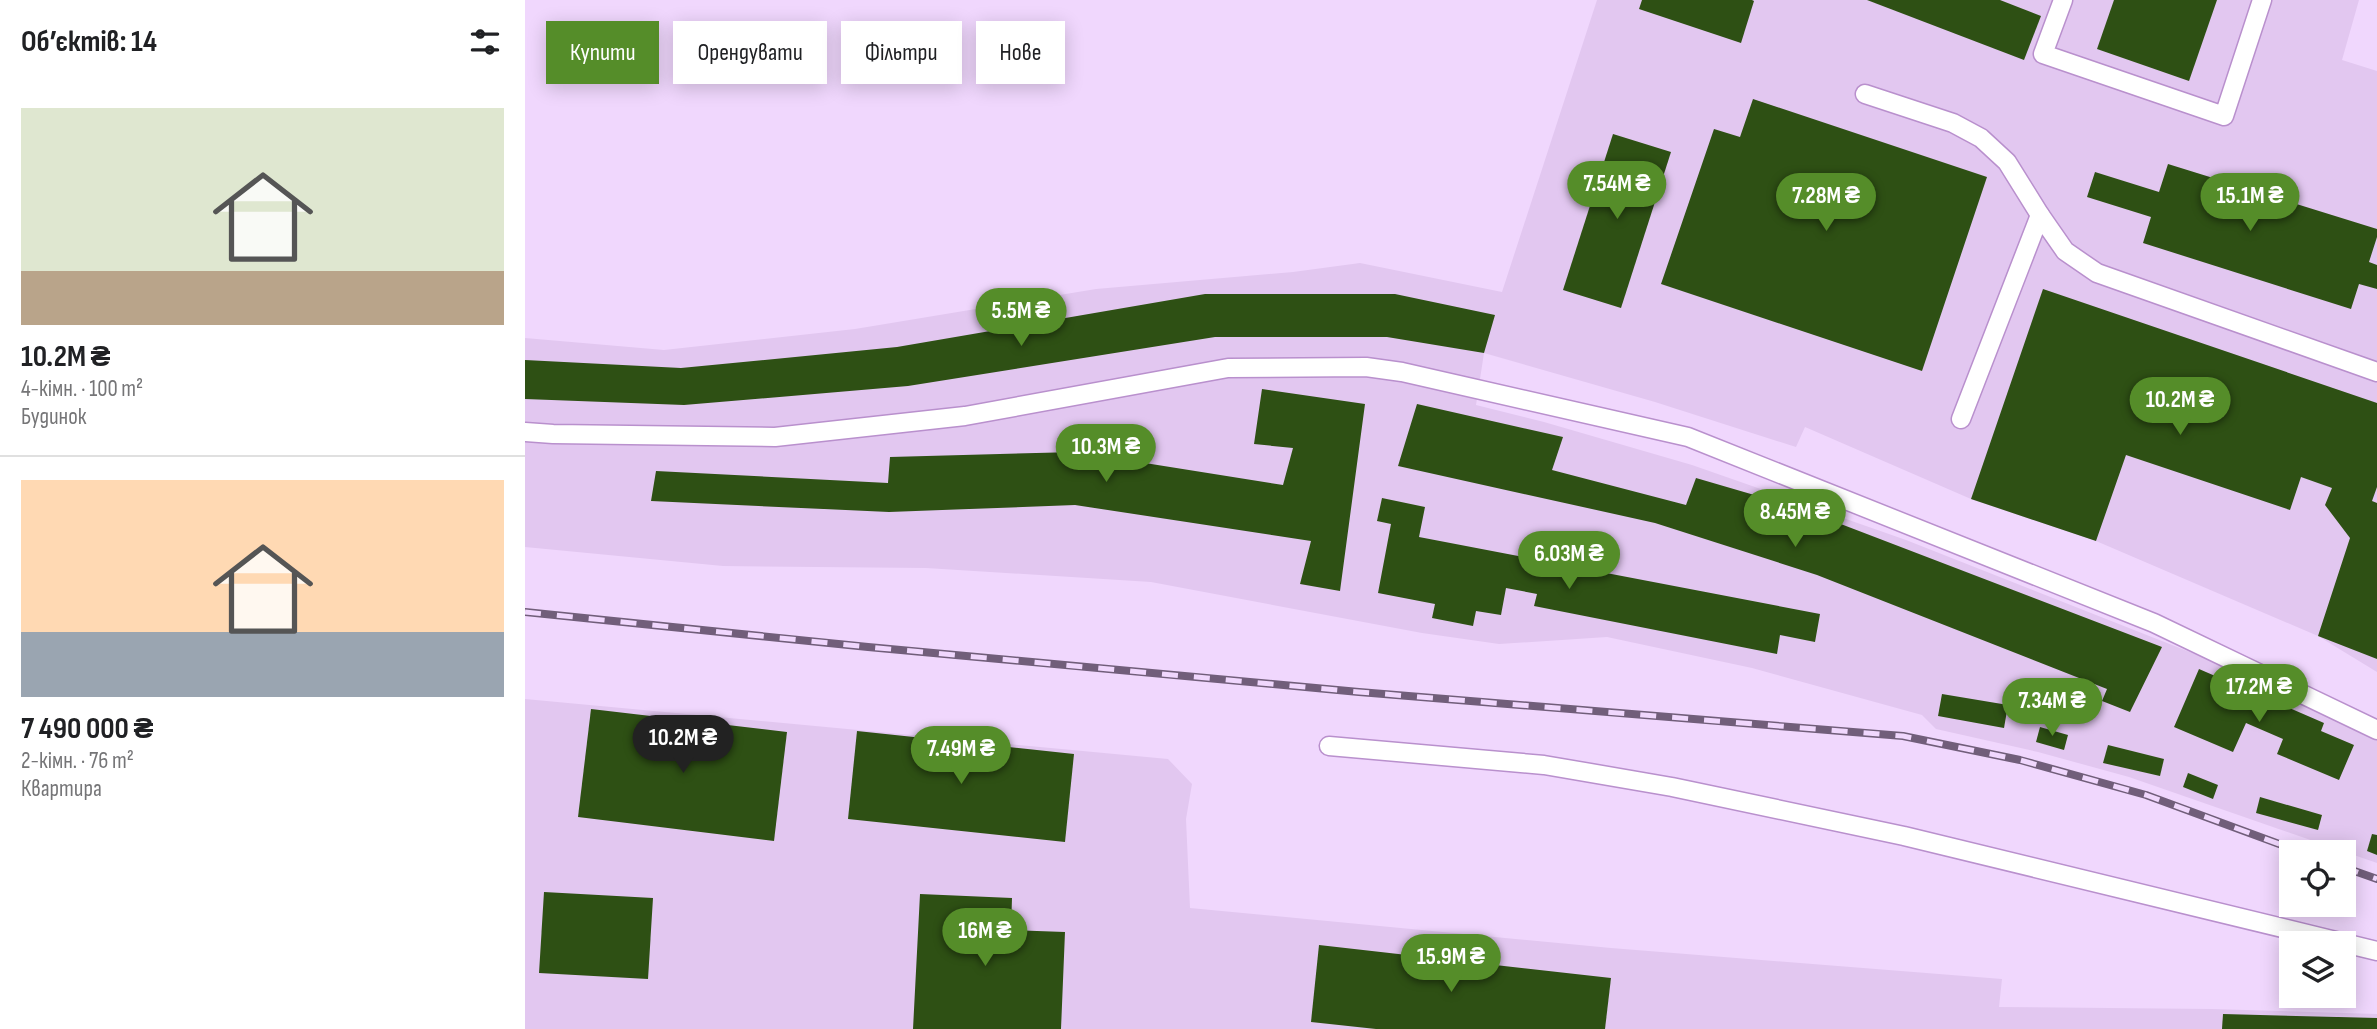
<!DOCTYPE html>
<html lang="uk">
<head>
<meta charset="utf-8">
<style>
	:root { --surface:#fff; --page:#f6f6f6; --text:#202124; --muted:#757577; --line:#e0e0e0; --accent:#558d29 }
	body { margin:0; font-family:"Sofia Sans Condensed",sans-serif; background:var(--page); color:var(--text); height:100vh; display:flex; flex-direction:column; font-size:26px; white-space:nowrap }
	* { box-sizing:border-box; margin:0 }
	p { font-size:23px; color:var(--muted) }
	.icon { flex:none; width:38px; height:38px; fill:none; stroke:currentColor; stroke-width:2; stroke-linecap:round; stroke-linejoin:round }
	.map { position:relative; flex:1; overflow:hidden }
	.drawer { display:flex; flex-direction:column; background:var(--surface); width:525px }
	.drawer>* { flex:none }
	.top-card { position:absolute; left:21px; top:21px; width:665px; height:63px; display:flex; gap:14px }
	.fabs { position:absolute; left:1754px; top:840px; display:grid; gap:14px }
	.fabs a { display:grid; place-items:center; width:77px; height:77px; border-radius:0px; background:var(--surface); box-shadow:0 4px 18px #0003; font-size:35px }
	.price { position:absolute; translate:-50% -60px; padding:0 16px; border-radius:24px; background:var(--accent); color:#fff; font-size:23px; line-height:46px; filter:drop-shadow(0 2px 4px #0008) }
	.price::after { content:''; position:absolute; left:50%; top:42px; width:21px; height:16px; margin-left:-10px; background:inherit; clip-path:polygon(0 0,100% 0,50% 100%) }
	.price.active { background:#222; color:#fff }
	ul { padding:0; list-style:none }
	li { display:grid; align-content:center; gap:14px; height:371px; padding:0 21px }
	li+li { border-top:2px solid var(--line) }
	li span { display:grid; place-items:center; height:217px; border-radius:0px; color:#555 }
	li>.icon { margin-inline-start:auto }
	span .icon { width:126px; height:126px; fill:#fffc; stroke-width:1 }
	li b { font-size:30px }
	h2 { display:flex; justify-content:space-between; align-items:center; height:84px; padding:0 21px; font-size:30px }
	.chip { padding:0 24px; border-radius:0px; background:var(--surface); box-shadow:0 4px 18px #0003; font-size:24px; line-height:63px }
	.chip.active { background:var(--accent); color:#fff }
	main { display:flex; flex:1; min-height:0 }
	.map>svg:first-child { display:block }
</style>
</head>
<body>
<main>
<section class="drawer">
<h2>Об’єктів: 14<svg class="icon" aria-label="filters" viewBox="0 0 24 24"><path d="M4 7h16M4 17h16"/><circle cx="9" cy="7" r="2"/><circle cx="15" cy="17" r="2"/></svg></h2>
<ul>
<li><span style="background:linear-gradient(#dfe7d0 75%,#b9a48a 0)"><svg class="icon" aria-label="home" viewBox="0 0 24 24"><path d="M3 11l9-7 9 7M6 9v11h12V9"/></svg></span><div><b>10.2M ₴</b><p>4-кімн. · 100 m²</p><p>Будинок</p></div></li>
<li><span style="background:linear-gradient(#ffd9b3 70%,#9aa5b1 0)"><svg class="icon" aria-label="home" viewBox="0 0 24 24"><path d="M3 11l9-7 9 7M6 9v11h12V9"/></svg></span><div><b>7 490 000 ₴</b><p>2-кімн. · 76 m²</p><p>Квартира</p></div></li>
</ul>
</section>
<div class="map">
<svg width="1852" height="1029" viewBox="0 0 1852 1029">
	<rect width="100%" height="100%" fill="#f0d7fd"/>
	<!-- built -->
	<g fill="#e2c7f0">
		<path d="M 1072,0 L 1834,0 L 1817,60 L 1852,71 L 1852,672 L 1793,636 L 1571,541 L 1446,499 L 1280,427 L 1271,447 L 1130,402 L 959,353 L 951,405 L 1019,422 L 1167,465 L 1381,540 L 1680,658 L 1852,731 L 1852,863 L 1604,777 L 1513,752 L 1411,729 L 1397,715 L 1227,668 L 1082,637 L 974,644 L 897,633 L 626,582 L 401,568 L 198,566 L 0,547 L 0,338 L 139,350 L 330,329 L 571,289 L 768,272 L 835,263 L 977,292 Z"/>
		<path d="M 0,699 L 643,759 L 667,784 L 661,819 L 665,908 L 1086,948 L 1477,979 L 1474,1007 L 1687,1009 L 1852,1014 L 1852,1029 L 0,1029 Z"/>
	</g>
	<!-- building -->
	<g fill="#2e5014">
		<path d="M 1117,0 L 1227,0 L 1229,1 L 1216,43 L 1114,9 Z"/>
		<path d="M 1342,0 L 1475,0 L 1516,16 L 1499,60 Z"/>
		<path d="M 1589,0 L 1692,0 L 1664,81 L 1572,49 Z"/>
		<path d="M 1228,99 L 1462,177 L 1397,371 L 1136,284 L 1189,129 L 1215,137 Z"/>
		<path d="M 1088,134 L 1146,152 L 1096,308 L 1038,290 Z"/>
		<path d="M 1643,164 L 1852,229 L 1852,237 L 1844,262 L 1852,265 L 1852,289 L 1834,284 L 1826,309 L 1618,243 L 1626,217 L 1562,197 L 1570,172 L 1634,192 Z"/>
		<path d="M 1518,289 L 1852,403 L 1852,487 L 1847,501 L 1852,503 L 1852,659 L 1793,636 L 1825,538 L 1800,505 L 1807,488 L 1776,477 L 1765,510 L 1601,455 L 1571,541 L 1446,499 Z"/>
		<path d="M 680,294 L 870,294 L 970,315 L 959,353 L 862,337 L 690,337 L 383,386 L 159,405 L 0,399 L 0,360 L 156,368 L 372,347 Z"/>
		<path d="M 737,389 L 840,404 L 815,591 L 775,584 L 786,541 L 550,505 L 364,512 L 126,501 L 131,471 L 363,483 L 365,457 L 551,452 L 758,485 L 768,448 L 729,444 Z"/>
		<path d="M 892,404 L 1038,437 L 1027,470 L 1161,505 L 1171,478 L 1274,508 L 1637,647 L 1605,712 L 1577,701 L 1582,689 L 1292,575 L 1130,523 L 873,466 Z"/>
		<path d="M 857,498 L 900,507 L 894,537 L 1295,614 L 1290,642 L 1255,635 L 1252,654 L 1009,606 L 1012,594 L 981,588 L 976,615 L 951,611 L 948,626 L 907,618 L 910,604 L 853,593 L 866,524 L 852,521 Z"/>
		<path d="M 1674,669 L 1799,723 L 1796,731 L 1829,745 L 1814,780 L 1752,754 L 1758,739 L 1721,723 L 1708,752 L 1649,727 Z"/>
		<path d="M 1417,694 L 1483,705 L 1479,728 L 1413,716 Z"/>
		<path d="M 66,709 L 262,732 L 249,841 L 53,817 Z"/>
		<path d="M 1515,727 L 1543,735 L 1539,750 L 1511,742 Z"/>
		<path d="M 332,731 L 549,754 L 540,842 L 323,819 Z"/>
		<path d="M 1583,745 L 1639,759 L 1635,776 L 1578,763 Z"/>
		<path d="M 1663,773 L 1693,785 L 1688,799 L 1658,787 Z"/>
		<path d="M 1735,797 L 1797,815 L 1793,830 L 1731,813 Z"/>
		<path d="M 1847,834 L 1852,835 L 1852,855 L 1842,851 Z"/>
		<path d="M 19,892 L 128,898 L 123,979 L 14,973 Z"/>
		<path d="M 395,894 L 487,898 L 486,930 L 540,932 L 536,1029 L 388,1029 Z"/>
		<path d="M 794,945 L 1086,978 L 1080,1029 L 851,1029 L 786,1022 Z"/>
		<path d="M 1698,1014 L 1852,1018 L 1852,1029 L 1697,1029 Z"/>
	</g>
	<g fill="none" stroke-linecap="round" stroke-linejoin="round">
		<defs>
			<g id="service">
				<path d="M 1538,0 L 1518,54 L 1699,116 L 1737,0"/>
				<path d="M 1340,94 L 1428,123 L 1456,138 L 1482,162 L 1515,215"/>
				<path d="M 1436,419 L 1515,215 L 1540,251 L 1572,273 L 1852,372"/>
				<path d="M 0,432 L 28,434 L 250,437 L 440,416 L 703,368 L 841,367 L 877,372 L 1163,437 L 1629,623 L 1852,730"/>
				<path d="M 804,746 L 1019,765 L 1147,787 L 1379,836 L 1852,951"/>
			</g>
		</defs>
		<!-- service casing -->
		<use href="#service" stroke="#b990cd" stroke-width="21"/>
		<!-- service -->
		<use href="#service" stroke="#fff" stroke-width="18"/>
		<defs>
			<g id="rail">
				<path d="M 0,612 L 343,647 L 834,692 L 1378,736 L 1495,760 L 1621,795 L 1776,852"/>
				<path d="M 1818,867 L 1852,879"/>
			</g>
		</defs>
		<!-- rail casing -->
		<use href="#rail" stroke="#715e7a" stroke-width="8"/>
		<!-- rail -->
		<use href="#rail" stroke="#f0d7fd" stroke-width="5" stroke-dasharray="16" stroke-linecap="butt"/>
	</g>
</svg>
<div class="fabs">
<a><svg class="icon" aria-label="locate" viewBox="0 0 24 24"><circle cx="12" cy="12" r="6"/><path d="M12 2v4M12 18v4M2 12h4M18 12h4"/></svg></a>
<a><svg class="icon" aria-label="layers" viewBox="0 0 24 24"><path d="M12 4l9 5-9 5-9-5zM3 14l9 5 9-5"/></svg></a>
</div>
<b class="price" style="left:1092px;top:221px">7.54M ₴</b>
<b class="price" style="left:1301px;top:233px">7.28M ₴</b>
<b class="price" style="left:1725px;top:233px">15.1M ₴</b>
<b class="price" style="left:496px;top:348px">5.5M ₴</b>
<b class="price" style="left:1655px;top:437px">10.2M ₴</b>
<b class="price" style="left:581px;top:484px">10.3M ₴</b>
<b class="price" style="left:1270px;top:549px">8.45M ₴</b>
<b class="price" style="left:1044px;top:591px">6.03M ₴</b>
<b class="price" style="left:1734px;top:724px">17.2M ₴</b>
<b class="price" style="left:1527px;top:738px">7.34M ₴</b>
<b class="price active" style="left:158px;top:775px">10.2M ₴</b>
<b class="price" style="left:436px;top:786px">7.49M ₴</b>
<b class="price" style="left:460px;top:968px">16M ₴</b>
<b class="price" style="left:926px;top:994px">15.9M ₴</b>
<div class="top-card">
<a class="chip active">Купити</a>
<a class="chip">Орендувати</a>
<a class="chip">Фільтри</a>
<a class="chip">Нове</a>
</div>
</div>
</main>
</body>
</html>
